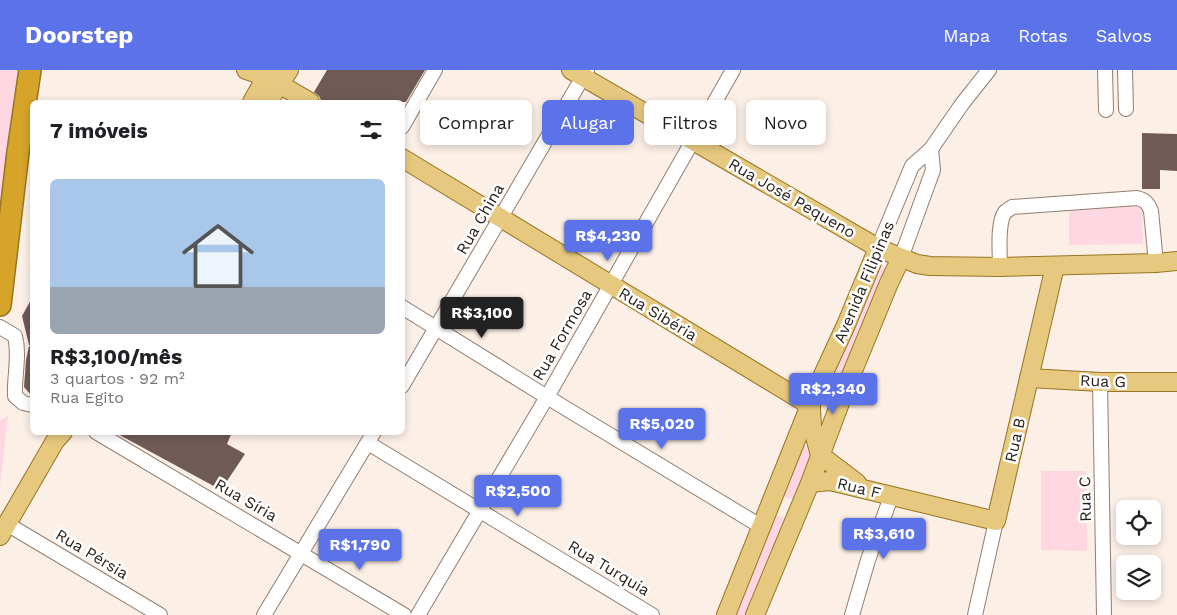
<!DOCTYPE html>
<html lang="pt">
<head>
<meta charset="utf-8">
<style>
	:root { --surface:#fff; --page:#f2f2f2; --text:#202124; --muted:#757577; --accent:#5c72e9 }
	body { margin:0; font-family:"Work Sans",sans-serif; background:var(--page); color:var(--text); height:100vh; display:flex; flex-direction:column; font-size:19px; white-space:nowrap }
	* { box-sizing:border-box; margin:0 }
	p { font-size:16px; color:var(--muted) }
	.icon { flex:none; width:28px; height:28px; fill:none; stroke:currentColor; stroke-width:2; stroke-linecap:round; stroke-linejoin:round }
	.map { position:relative; flex:1; overflow:hidden }
	.panel { position:absolute; left:30px; top:30px; width:375px; height:335px; display:flex; flex-direction:column; background:var(--surface); border-radius:8px; box-shadow:0 2px 8px #0003 }
	.panel>* { flex:none }
	.hud { position:absolute; left:420px; top:30px; width:475px; height:45px; display:flex; gap:10px }
	.buttons { position:absolute; left:1116px; top:430px; display:grid; gap:10px }
	.buttons a { display:grid; place-items:center; width:45px; height:45px; border-radius:8px; background:var(--surface); box-shadow:0 2px 8px #0003; font-size:25px }
	.price { position:absolute; translate:-50% -42px; padding:0 11px; border-radius:5px; background:var(--accent); color:#fff; font-size:16px; line-height:32px; filter:drop-shadow(0 1px 2px #0008) }
	.price::after { content:''; position:absolute; left:50%; top:30px; width:15px; height:11px; margin-left:-8px; background:inherit; clip-path:polygon(0 0,100% 0,50% 100%) }
	.price.active { background:#222; color:#fff }
	ul { padding:0; list-style:none }
	li { display:grid; align-content:center; gap:10px; height:265px; padding:0 20px }
	li span { display:grid; place-items:center; height:155px; border-radius:8px; color:#555 }
	li>.icon { margin-inline-start:auto }
	span .icon { width:90px; height:90px; fill:#fffc; stroke-width:1 }
	li b { font-size:21px }
	h2 { display:flex; justify-content:space-between; align-items:center; height:60px; padding:0 20px; font-size:21px }
	.tag { padding:0 18px; border-radius:8px; background:var(--surface); box-shadow:0 2px 8px #0003; font-size:18px; line-height:45px }
	.tag.active { background:var(--accent); color:#fff }
	header { display:flex; align-items:center; gap:30px; box-sizing:border-box; height:70px; padding:0 25px; background:var(--accent); color:#fff }
	header strong { font-size:24px }
	nav { display:flex; gap:28px; margin-inline-start:auto; font-size:18px }
	.map>svg:first-child { display:block }
</style>
</head>
<body>
<header>
<strong>Doorstep</strong>
<nav><a>Mapa</a><a>Rotas</a><a>Salvos</a></nav>
</header>
<div class="map">
<svg width="1177" height="545" viewBox="0 0 1177 545">
	<rect width="100%" height="100%" fill="#fcefe6"/>
	<!-- green -->
	<g fill="#fed7e3">
		<path d="M 0,0 L 20,0 L 8,76 L 0,144 Z"/>
		<path d="M 1142,135 L 1143,174 L 1069,175 L 1069,136 Z"/>
		<path d="M 883,196 L 886,199 L 839,321 L 831,324 L 822,324 L 878,197 Z"/>
		<path d="M 8,346 L 0,416 L 0,350 Z"/>
		<path d="M 803,372 L 813,390 L 796,429 L 785,428 L 781,424 Z"/>
		<path d="M 1041,401 L 1086,401 L 1087,481 L 1041,480 Z"/>
		<path d="M 778,446 L 784,448 L 788,453 L 752,545 L 730,545 L 771,447 Z"/>
	</g>
	<!-- building -->
	<g fill="#705a56">
		<path d="M 327,0 L 425,0 L 406,32 L 322,32 L 319,26 L 314,22 Z"/>
		<path d="M 1142,63 L 1177,64 L 1177,101 L 1160,100 L 1160,119 L 1142,119 Z"/>
		<path d="M 32,228 L 32,275 L 29,275 L 22,246 Z"/>
		<path d="M 29,276 L 32,277 L 32,326 L 24,317 L 26,290 Z"/>
		<path d="M 114,362 L 232,362 L 227,374 L 245,384 L 221,420 Z"/>
	</g>
	<g fill="none" stroke-linecap="round" stroke-linejoin="round">
		<defs>
			<g id="minor">
				<path d="M 1105,0 L 1106,40"/>
				<path d="M 1125,0 L 1126,39"/>
				<path d="M 402,57 L 435,0"/>
				<path d="M 878,178 L 912,96 L 931,79 L 962,34 L 989,0"/>
				<path d="M 901,188 L 933,100 L 931,79"/>
				<path d="M 1000,197 C 1000,183 997,153 1005,142 C 1005,142 1011,138 1012,137 L 1137,128 C 1145,130 1148,133 1151,141 L 1156,193"/>
				<path d="M 402,237 L 547,327 L 762,457"/>
				<path d="M 0,257 L 15,266 C 20,286 14,306 15,326 L 23,333 L 32,335"/>
				<path d="M 1100,312 L 1104,545"/>
				<path d="M 402,316 L 587,0"/>
				<path d="M 96,362 L 404,545"/>
				<path d="M 368,373 L 652,545"/>
				<path d="M 7,454 L 160,545"/>
				<path d="M 264,545 L 374,362"/>
				<path d="M 418,545 L 547,327 L 733,0"/>
				<path d="M 852,545 L 868,490 L 891,427"/>
				<path d="M 975,545 L 996,451"/>
			</g>
			<g id="major">
				<path d="M 246,0 L 267,7 L 310,32"/>
				<path d="M 571,0 L 878,178 L 917,194 L 930,196 L 1000,197 L 1156,193 L 1177,191"/>
				<path d="M 252,32 L 270,0"/>
				<path d="M 268,32 L 289,0"/>
				<path d="M 402,88 L 811,336"/>
				<path d="M 1029,308 L 1100,312 L 1177,312"/>
				<path d="M 811,339 L 812,356 L 820,385 L 857,413"/>
				<path d="M 810,413 L 830,411 L 996,451 L 1055,196"/>
				<path d="M 0,466 L 55,371 L 63,362"/>
				<path d="M 726,545 L 816,320 L 846,255 L 878,178"/>
				<path d="M 755,545 L 810,413 L 843,325 L 889,213 L 901,188"/>
			</g>
			<path id="highway" d="M 0,235 L 18,82 L 30,0"/>
		</defs>
		<!-- minor casing -->
		<use href="#minor" stroke="#917e71" stroke-width="16"/>
		<!-- major casing -->
		<use href="#major" stroke="#977523" stroke-width="20"/>
		<!-- highway casing -->
		<use href="#highway" stroke="#977523" stroke-width="24"/>
		<!-- minor -->
		<use href="#minor" stroke="#fff" stroke-width="14"/>
		<!-- major -->
		<use href="#major" stroke="#e6c87f" stroke-width="18"/>
		<!-- highway -->
		<use href="#highway" stroke="#d5a429" stroke-width="21"/>
	</g>
	<g text-anchor="middle" dominant-baseline="central" stroke-width="5" stroke-linejoin="round" paint-order="stroke">
		<!-- street labels -->
		<g font-size="16" fill="#251e19" stroke="#fff">
			<text transform="translate(792 128) rotate(30)">Rua José Pequeno</text>
			<text transform="translate(480 149) rotate(-60)">Rua China</text>
			<text transform="translate(864 212) rotate(-67)">Avenida Filipinas</text>
			<text transform="translate(658 244) rotate(31)">Rua Sibéria</text>
			<text transform="translate(562 265) rotate(-60)">Rua Formosa</text>
			<text transform="translate(1103 311) rotate(2)">Rua G</text>
			<text transform="translate(1015 370) rotate(-77)">Rua B</text>
			<text transform="translate(859 418) rotate(14)">Rua F</text>
			<text transform="translate(1085 429) rotate(-91)">Rua C</text>
			<text transform="translate(246 430) rotate(30)">Rua Síria</text>
			<text transform="translate(92 484) rotate(31)">Rua Pérsia</text>
			<text transform="translate(609 498) rotate(31)">Rua Turquia</text>
		</g>
	</g>
</svg>
<div class="buttons">
<a><svg class="icon" aria-label="locate" viewBox="0 0 24 24"><circle cx="12" cy="12" r="6"/><path d="M12 2v4M12 18v4M2 12h4M18 12h4"/></svg></a>
<a><svg class="icon" aria-label="layers" viewBox="0 0 24 24"><path d="M12 4l9 5-9 5-9-5zM3 14l9 5 9-5"/></svg></a>
</div>
<b class="price" style="left:608px;top:192px">R$4,230</b>
<b class="price active" style="left:482px;top:269px">R$3,100</b>
<b class="price" style="left:833px;top:345px">R$2,340</b>
<b class="price" style="left:662px;top:380px">R$5,020</b>
<b class="price" style="left:518px;top:447px">R$2,500</b>
<b class="price" style="left:884px;top:490px">R$3,610</b>
<b class="price" style="left:360px;top:501px">R$1,790</b>
<div class="hud">
<a class="tag">Comprar</a>
<a class="tag active">Alugar</a>
<a class="tag">Filtros</a>
<a class="tag">Novo</a>
</div>
<section class="panel">
<h2>7 imóveis<svg class="icon" aria-label="filters" viewBox="0 0 24 24"><path d="M4 7h16M4 17h16"/><circle cx="9" cy="7" r="2"/><circle cx="15" cy="17" r="2"/></svg></h2>
<ul>
<li><span style="background:linear-gradient(#a9c7e8 70%,#9aa5b1 0)"><svg class="icon" aria-label="home" viewBox="0 0 24 24"><path d="M3 11l9-7 9 7M6 9v11h12V9"/></svg></span><div><b>R$3,100/mês</b><p>3 quartos · 92 m²</p><p>Rua Egito</p></div></li>
</ul>
</section>
</div>
</body>
</html>
